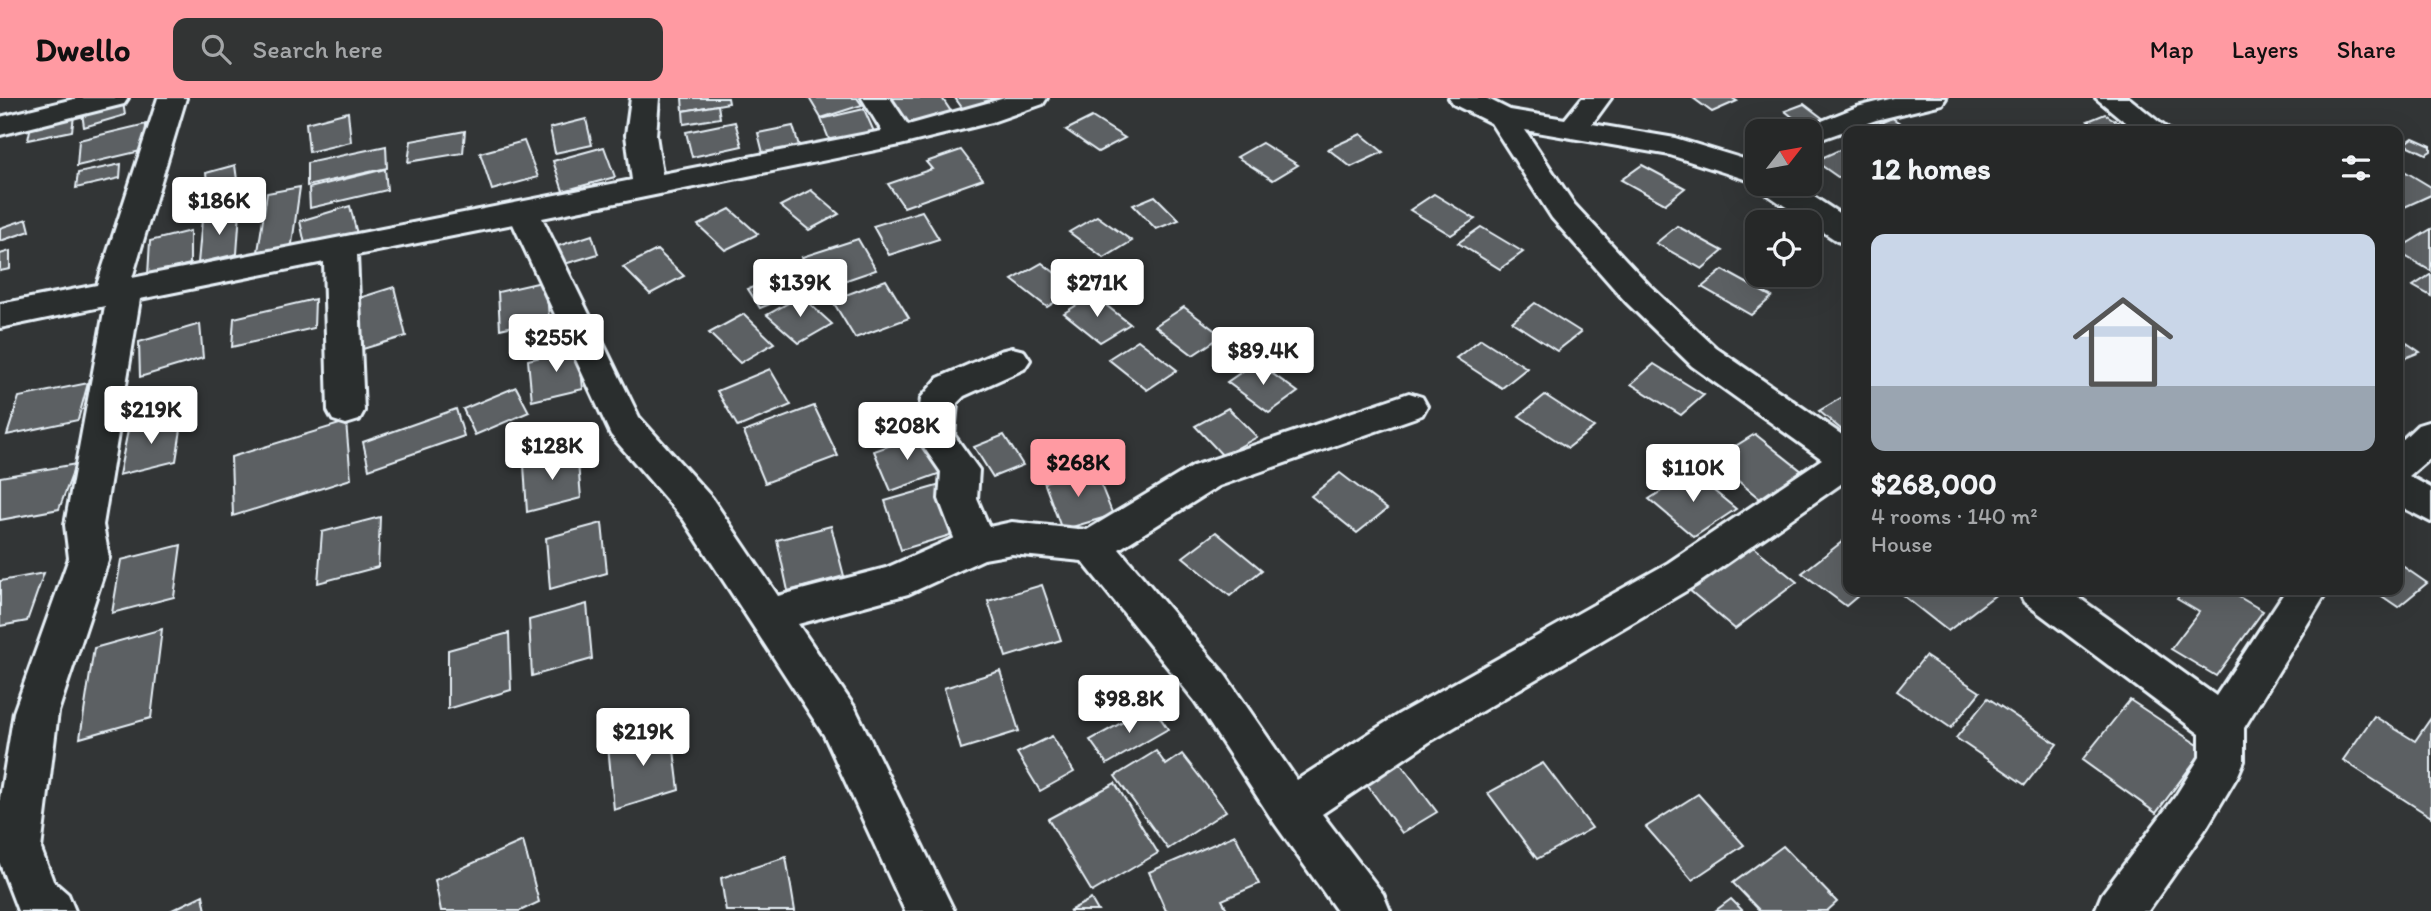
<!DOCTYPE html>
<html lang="en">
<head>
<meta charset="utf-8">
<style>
	:root { --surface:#262828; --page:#323434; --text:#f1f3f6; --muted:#a4a6a8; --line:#424445; --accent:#ff9aa2 }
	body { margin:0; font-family:Itim,sans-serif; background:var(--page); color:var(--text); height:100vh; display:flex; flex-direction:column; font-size:26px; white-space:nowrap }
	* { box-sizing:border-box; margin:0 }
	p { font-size:23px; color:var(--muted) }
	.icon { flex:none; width:38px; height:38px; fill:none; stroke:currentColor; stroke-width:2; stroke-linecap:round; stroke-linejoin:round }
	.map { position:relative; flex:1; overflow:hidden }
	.details { position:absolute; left:1843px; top:28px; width:560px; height:469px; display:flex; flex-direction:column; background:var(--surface); border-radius:14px; box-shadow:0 7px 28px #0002,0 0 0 2px var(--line) }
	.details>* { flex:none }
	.needle { width:46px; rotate:59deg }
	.buttons { position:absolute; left:1745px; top:21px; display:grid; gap:14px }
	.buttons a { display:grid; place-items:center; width:77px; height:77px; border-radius:14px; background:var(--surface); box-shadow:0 7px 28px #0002,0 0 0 2px var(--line); font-size:35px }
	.price { position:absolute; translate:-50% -60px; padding:0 16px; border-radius:7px; background:#fff; color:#222; font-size:23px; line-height:46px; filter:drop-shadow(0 2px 4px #0008) }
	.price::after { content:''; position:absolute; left:50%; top:42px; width:21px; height:16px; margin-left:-10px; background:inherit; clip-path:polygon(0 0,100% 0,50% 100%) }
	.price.on { background:var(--accent); color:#111 }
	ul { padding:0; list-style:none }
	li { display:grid; align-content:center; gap:14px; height:371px; padding:0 28px }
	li+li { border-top:2px solid var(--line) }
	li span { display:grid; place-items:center; height:217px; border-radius:14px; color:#555 }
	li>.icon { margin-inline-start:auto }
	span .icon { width:126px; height:126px; fill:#fffc; stroke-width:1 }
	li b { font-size:30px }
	h2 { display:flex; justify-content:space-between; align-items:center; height:84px; padding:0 28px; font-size:30px }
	header { display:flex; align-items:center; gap:42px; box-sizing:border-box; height:98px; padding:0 35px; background:var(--accent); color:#111 }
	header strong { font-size:33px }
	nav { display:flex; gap:38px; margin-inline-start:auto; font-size:24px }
	.search { width:490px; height:63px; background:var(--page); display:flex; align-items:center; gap:18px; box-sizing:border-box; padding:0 24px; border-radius:14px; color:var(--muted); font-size:26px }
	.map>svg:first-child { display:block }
</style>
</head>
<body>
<header>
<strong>Dwello</strong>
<div class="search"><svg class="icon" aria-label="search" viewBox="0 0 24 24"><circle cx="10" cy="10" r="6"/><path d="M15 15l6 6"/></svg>Search here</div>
<nav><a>Map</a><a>Layers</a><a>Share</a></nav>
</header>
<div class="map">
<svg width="2431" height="813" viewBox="0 0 2431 813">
	<rect width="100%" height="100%" fill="#323536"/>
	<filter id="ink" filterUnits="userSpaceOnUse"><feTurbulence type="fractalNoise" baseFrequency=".0143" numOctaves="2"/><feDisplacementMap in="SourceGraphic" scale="14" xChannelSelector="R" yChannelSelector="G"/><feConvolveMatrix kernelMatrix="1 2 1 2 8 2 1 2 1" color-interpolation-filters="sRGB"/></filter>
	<g filter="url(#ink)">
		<!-- building -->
		<g fill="#5c6063" stroke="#e8f1f8" stroke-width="2">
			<path d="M 682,0 L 728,0 L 729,5 L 683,13 Z"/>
			<path d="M 809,0 L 857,0 L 862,7 L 821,20 Z"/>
			<path d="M 891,0 L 942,0 L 952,15 L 908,27 Z"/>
			<path d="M 955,0 L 999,0 L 963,11 Z"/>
			<path d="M 1693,0 L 1732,0 L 1737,3 L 1712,14 Z"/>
			<path d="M 123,4 L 125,17 L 84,29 L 82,15 Z"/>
			<path d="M 1804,6 L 1825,22 L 1805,29 L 1785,13 Z"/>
			<path d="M 718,7 L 720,20 L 684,26 L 683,13 Z"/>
			<path d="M 864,11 L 875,36 L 831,46 L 821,21 Z"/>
			<path d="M 348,14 L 351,44 L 309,54 L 306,25 Z"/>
			<path d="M 2105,16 L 2124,28 L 2105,33 L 2088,23 Z"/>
			<path d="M 74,18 L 72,33 L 28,42 L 31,27 Z"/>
			<path d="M 1092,19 L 1125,40 L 1098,54 L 1066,32 Z"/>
			<path d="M 1892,20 L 1913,33 L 1866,31 Z"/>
			<path d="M 586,21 L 592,47 L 555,55 L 550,30 Z"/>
			<path d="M 1779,22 L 1794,33 L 1757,33 L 1757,37 L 1751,33 Z"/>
			<path d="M 735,24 L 742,48 L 692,59 L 686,34 Z"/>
			<path d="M 146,26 L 145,52 L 77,68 L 79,42 Z"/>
			<path d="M 793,28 L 800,51 L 764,59 L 758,35 Z"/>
			<path d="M 465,33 L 463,55 L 408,64 L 411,43 Z"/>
			<path d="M 1361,36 L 1383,54 L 1351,69 L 1328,51 Z"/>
			<path d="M 2413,40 L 2431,48 L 2431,53 L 2426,56 L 2405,46 Z"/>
			<path d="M 524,43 L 538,79 L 492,92 L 480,55 Z"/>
			<path d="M 1262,45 L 1298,67 L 1273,82 L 1237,59 Z"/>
			<path d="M 386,48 L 387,70 L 307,88 L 307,65 Z"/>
			<path d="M 1848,48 L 1848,86 L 1815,63 Z"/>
			<path d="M 604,49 L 615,79 L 563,93 L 553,63 Z"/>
			<path d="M 961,52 L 983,81 L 904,109 L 888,86 L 932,71 L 926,64 Z"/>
			<path d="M 121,66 L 120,80 L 76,90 L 78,75 Z"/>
			<path d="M 235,67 L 238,89 L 209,97 L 206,75 Z"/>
			<path d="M 1642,67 L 1685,90 L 1665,106 L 1621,82 Z"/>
			<path d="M 385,71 L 387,92 L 310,110 L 309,90 Z"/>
			<path d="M 2406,74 L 2431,89 L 2431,97 L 2398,112 L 2398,78 Z"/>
			<path d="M 300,89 L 291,153 L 257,160 L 267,95 Z"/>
			<path d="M 811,92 L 839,116 L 809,132 L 780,108 Z"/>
			<path d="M 1434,96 L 1475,121 L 1451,137 L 1410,112 Z"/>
			<path d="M 1155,98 L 1179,122 L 1156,131 L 1133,107 Z"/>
			<path d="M 255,99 L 254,108 L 217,115 L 220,106 Z"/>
			<path d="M 350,108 L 357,136 L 306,151 L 300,123 Z"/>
			<path d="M 730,111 L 758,136 L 725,152 L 698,127 Z"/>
			<path d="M 240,113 L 237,156 L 198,165 L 202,122 Z"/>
			<path d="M 922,113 L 939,141 L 889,157 L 873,128 Z"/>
			<path d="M 1097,118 L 1132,143 L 1104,160 L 1069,134 Z"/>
			<path d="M 27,121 L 30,133 L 0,143 L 0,130 Z"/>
			<path d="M 1677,128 L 1723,153 L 1702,171 L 1656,145 Z"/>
			<path d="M 1481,129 L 1523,154 L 1500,171 L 1458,145 Z"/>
			<path d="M 2431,131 L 2431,173 L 2398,154 L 2398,151 Z"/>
			<path d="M 190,133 L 190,166 L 148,177 L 150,143 Z"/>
			<path d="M 592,137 L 598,156 L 561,167 L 555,149 Z"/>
			<path d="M 858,141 L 876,172 L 820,191 L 802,159 Z"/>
			<path d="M 657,152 L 684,178 L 650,196 L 623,169 Z"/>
			<path d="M 10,153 L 10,171 L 0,173 L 0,156 Z"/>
			<path d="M 1042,165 L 1076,191 L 1047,209 L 1012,182 Z"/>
			<path d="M 1723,172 L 1772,199 L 1751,217 L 1702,189 Z"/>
			<path d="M 793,174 L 805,192 L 760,210 L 748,191 Z"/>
			<path d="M 2430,177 L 2431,177 L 2431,198 L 2413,188 Z"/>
			<path d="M 886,182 L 909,220 L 855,240 L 832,202 Z"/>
			<path d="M 546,183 L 549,220 L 500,231 L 498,194 Z"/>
			<path d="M 394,189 L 406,238 L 363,251 L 353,202 Z"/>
			<path d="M 1093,197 L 1130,226 L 1100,244 L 1064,215 Z"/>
			<path d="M 801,198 L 832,226 L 799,245 L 767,217 Z"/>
			<path d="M 315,201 L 314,230 L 232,249 L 234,220 Z"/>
			<path d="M 1535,205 L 1581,234 L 1557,253 L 1512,224 Z"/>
			<path d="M 1184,209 L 1222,238 L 1193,257 L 1155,228 Z"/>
			<path d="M 744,216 L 774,245 L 740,265 L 709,235 Z"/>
			<path d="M 200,226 L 203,260 L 140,279 L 139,244 Z"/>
			<path d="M 2398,239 L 2420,254 L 2398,263 Z"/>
			<path d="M 1481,241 L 1527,270 L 1502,290 L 1456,260 Z"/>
			<path d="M 1138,242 L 1177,272 L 1147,292 L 1108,261 Z"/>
			<path d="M 579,250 L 583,291 L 532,303 L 528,262 Z"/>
			<path d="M 1256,264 L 1298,294 L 1269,315 L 1227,284 Z"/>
			<path d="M 1654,266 L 1704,297 L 1681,317 L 1631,286 Z"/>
			<path d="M 770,271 L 791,307 L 738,329 L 717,293 Z"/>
			<path d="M 88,285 L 78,322 L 7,337 L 19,299 Z"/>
			<path d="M 516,289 L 529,314 L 475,337 L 463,311 Z"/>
			<path d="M 1545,297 L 1594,329 L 1568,350 L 1519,318 Z"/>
			<path d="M 1841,300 L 1848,305 L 1848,337 L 1819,313 Z"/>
			<path d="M 814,308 L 838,358 L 765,385 L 744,334 Z"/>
			<path d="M 1228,310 L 1257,339 L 1223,358 L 1195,328 Z"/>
			<path d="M 456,311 L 464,338 L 369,371 L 363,344 Z"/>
			<path d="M 183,319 L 176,363 L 119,377 L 128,332 Z"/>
			<path d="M 346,324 L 351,381 L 233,418 L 231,359 Z"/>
			<path d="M 923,336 L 941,375 L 891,393 L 874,353 Z"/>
			<path d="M 1755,336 L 1803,374 L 1760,401 L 1713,362 Z"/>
			<path d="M 1004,337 L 1023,367 L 993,379 L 974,349 Z"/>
			<path d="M 577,353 L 581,400 L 527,414 L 524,367 Z"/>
			<path d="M 76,366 L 59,411 L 0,422 L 0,379 Z"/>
			<path d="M 1094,370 L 1113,417 L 1062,432 L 1044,384 Z"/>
			<path d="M 1691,374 L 1736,411 L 1694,439 L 1649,401 Z"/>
			<path d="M 1340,375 L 1387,411 L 1357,435 L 1311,398 Z"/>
			<path d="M 944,386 L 960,434 L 901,452 L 885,403 Z"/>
			<path d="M 380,419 L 378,469 L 318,485 L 322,434 Z"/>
			<path d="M 602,425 L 607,475 L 550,491 L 546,440 Z"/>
			<path d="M 831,428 L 844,478 L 788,493 L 777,442 Z"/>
			<path d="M 1216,434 L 1262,472 L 1230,498 L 1183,459 Z"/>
			<path d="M 1843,443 L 1848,447 L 1848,492 L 1865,492 L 1846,508 L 1802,475 Z"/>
			<path d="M 1750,446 L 1797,484 L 1735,531 L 1688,491 Z"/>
			<path d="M 181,447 L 174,499 L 112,515 L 121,462 Z"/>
			<path d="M 2398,465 L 2427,485 L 2398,509 L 2373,492 L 2398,492 Z"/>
			<path d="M 44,475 L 27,523 L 0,528 L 0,483 Z"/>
			<path d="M 1042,487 L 1061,542 L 1006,559 L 988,503 Z"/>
			<path d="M 1896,492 L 1994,492 L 1998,495 L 1948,533 Z"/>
			<path d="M 2184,492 L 2227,492 L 2263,513 L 2216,578 L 2171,551 L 2199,514 L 2177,501 Z"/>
			<path d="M 587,506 L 592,561 L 532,578 L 529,522 Z"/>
			<path d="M 162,531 L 151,620 L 80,640 L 94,550 Z"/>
			<path d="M 509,535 L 511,592 L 448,611 L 448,552 Z"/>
			<path d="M 1925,558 L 1980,594 L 1951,630 L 1897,593 Z"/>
			<path d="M 1000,573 L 1019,633 L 961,651 L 944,590 Z"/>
			<path d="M 1988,600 L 2057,646 L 2025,687 L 1956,640 Z"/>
			<path d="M 2130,602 L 2204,651 L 2156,715 L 2082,662 Z"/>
			<path d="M 1152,608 L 1168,631 L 1107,666 L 1090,642 Z"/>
			<path d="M 2374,618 L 2415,643 L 2431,620 L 2431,719 L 2343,662 Z"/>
			<path d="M 671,628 L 679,692 L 614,712 L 608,647 Z"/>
			<path d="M 1052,638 L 1074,674 L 1040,693 L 1017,655 Z"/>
			<path d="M 1156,653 L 1166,667 L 1182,656 L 1226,713 L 1168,751 L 1115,678 Z"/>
			<path d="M 1397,661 L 1437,714 L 1402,735 L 1362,680 Z"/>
			<path d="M 1543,665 L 1592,730 L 1537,761 L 1488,695 Z"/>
			<path d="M 1115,685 L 1158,755 L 1092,794 L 1048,721 Z"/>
			<path d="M 1698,696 L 1744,747 L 1692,782 L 1646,729 Z"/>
			<path d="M 1235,737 L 1259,786 L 1222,802 L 1228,813 L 1166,813 L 1149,774 Z"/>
			<path d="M 523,743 L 539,804 L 520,813 L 441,813 L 435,782 Z"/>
			<path d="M 1783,748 L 1837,804 L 1827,813 L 1760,813 L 1733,785 Z"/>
			<path d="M 786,759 L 795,813 L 726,813 L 721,780 Z"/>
			<path d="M 203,797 L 206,813 L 170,813 Z"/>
			<path d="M 1091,801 L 1098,813 L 1069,813 Z"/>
			<path d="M 1731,801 L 1743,813 L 1715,813 Z"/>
		</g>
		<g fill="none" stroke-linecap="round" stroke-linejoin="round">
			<defs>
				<g id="street">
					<path d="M 78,0 L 128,0 L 124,6 L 0,37 L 0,19 Z"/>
					<path d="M 158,0 L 186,0 L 132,180 L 632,82 L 626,37 L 631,0 L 659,0 L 656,37 L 662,76 L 882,33 L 862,0 L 890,0 L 908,27 L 1005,0 L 1047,0 L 1043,6 L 992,24 L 900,47 L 542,120 L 639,319 L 712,400 L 778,498 L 886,470 L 954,440 L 939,401 L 941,374 L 917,339 L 921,300 L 938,280 L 1000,253 L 1012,250 L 1024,253 L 1030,262 L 1024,271 L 964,298 L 957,305 L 954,337 L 979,372 L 977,401 L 989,429 L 1012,424 L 1087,432 L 1193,368 L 1409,295 L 1422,299 L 1427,308 L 1422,317 L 1219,388 L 1119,451 L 1225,577 L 1297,682 L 1399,616 L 1668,465 L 1822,361 L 1692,268 L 1626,204 L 1552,120 L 1491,25 L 1453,6 L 1449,0 L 1486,0 L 1510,12 L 1565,21 L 1582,0 L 1611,0 L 1592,26 L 1675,40 L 1757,65 L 1757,85 L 1670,57 L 1525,32 L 1574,106 L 1650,188 L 1716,250 L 1848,341 L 1848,381 L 1696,487 L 1429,644 L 1322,716 L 1383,796 L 1390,813 L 1337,813 L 1275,726 L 1195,603 L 1082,463 L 1012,456 L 984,461 L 908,496 L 798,526 L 855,610 L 954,813 L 905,813 L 824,637 L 684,422 L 611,337 L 513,126 L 357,157 L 364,313 L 359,322 L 346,326 L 333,322 L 328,313 L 324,164 L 140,201 L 103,427 L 109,460 L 58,614 L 41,751 L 53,783 L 68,796 L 75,813 L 18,813 L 0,766 L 0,700 L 14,614 L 69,460 L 65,427 L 105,208 L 0,230 L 0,206 L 97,187 Z"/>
					<path d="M 1894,0 L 1946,0 L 1942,6 L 1876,22 L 1810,45 L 1810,33 L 1797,33 L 1857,9 Z"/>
					<path d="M 2096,0 L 2129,0 L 2170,33 L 2136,33 Z"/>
					<path d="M 1758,86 L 1794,86 L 1848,121 L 1848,146 L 1837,143 L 1762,93 Z"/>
					<path d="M 2431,323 L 2431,359 L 2409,378 L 2431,390 L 2431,424 L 2398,407 L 2398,346 L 2418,327 Z"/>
					<path d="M 2018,492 L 2068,492 L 2216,598 L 2286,492 L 2328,492 L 2244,630 L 2244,663 L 2238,677 L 2207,729 L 2148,813 L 2095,813 L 2102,796 L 2175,699 L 2200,659 L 2200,636 L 2024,504 Z"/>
				</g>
			</defs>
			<!-- street casing -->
			<use href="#street" stroke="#e8f1f8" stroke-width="6"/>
			<!-- street -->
			<use href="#street" fill="#2a2d2e" fill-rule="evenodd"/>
		</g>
	</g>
</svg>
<div class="buttons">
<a><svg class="needle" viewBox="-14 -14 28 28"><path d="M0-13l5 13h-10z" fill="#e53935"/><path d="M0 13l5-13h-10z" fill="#a4a6a8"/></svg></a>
<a><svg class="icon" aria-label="locate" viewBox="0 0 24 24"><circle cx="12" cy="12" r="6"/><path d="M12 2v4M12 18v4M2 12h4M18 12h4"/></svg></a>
</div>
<b class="price" style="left:219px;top:139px">$186K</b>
<b class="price" style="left:800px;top:221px">$139K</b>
<b class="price" style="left:1097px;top:221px">$271K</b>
<b class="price" style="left:556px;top:276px">$255K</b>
<b class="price" style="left:1263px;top:289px">$89.4K</b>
<b class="price" style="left:151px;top:348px">$219K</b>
<b class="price" style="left:907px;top:364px">$208K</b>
<b class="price" style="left:552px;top:384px">$128K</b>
<b class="price on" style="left:1078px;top:401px">$268K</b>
<b class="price" style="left:1693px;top:406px">$110K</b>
<b class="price" style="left:1129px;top:637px">$98.8K</b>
<b class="price" style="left:643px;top:670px">$219K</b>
<section class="details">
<h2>12 homes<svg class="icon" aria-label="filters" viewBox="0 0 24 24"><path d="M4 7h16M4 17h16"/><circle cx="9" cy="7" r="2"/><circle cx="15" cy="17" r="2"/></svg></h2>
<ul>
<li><span style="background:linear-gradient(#c9d6e8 70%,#9aa5b1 0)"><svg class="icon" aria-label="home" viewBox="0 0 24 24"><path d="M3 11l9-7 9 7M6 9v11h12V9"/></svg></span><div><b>$268,000</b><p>4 rooms · 140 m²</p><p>House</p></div></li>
</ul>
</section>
</div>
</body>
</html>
